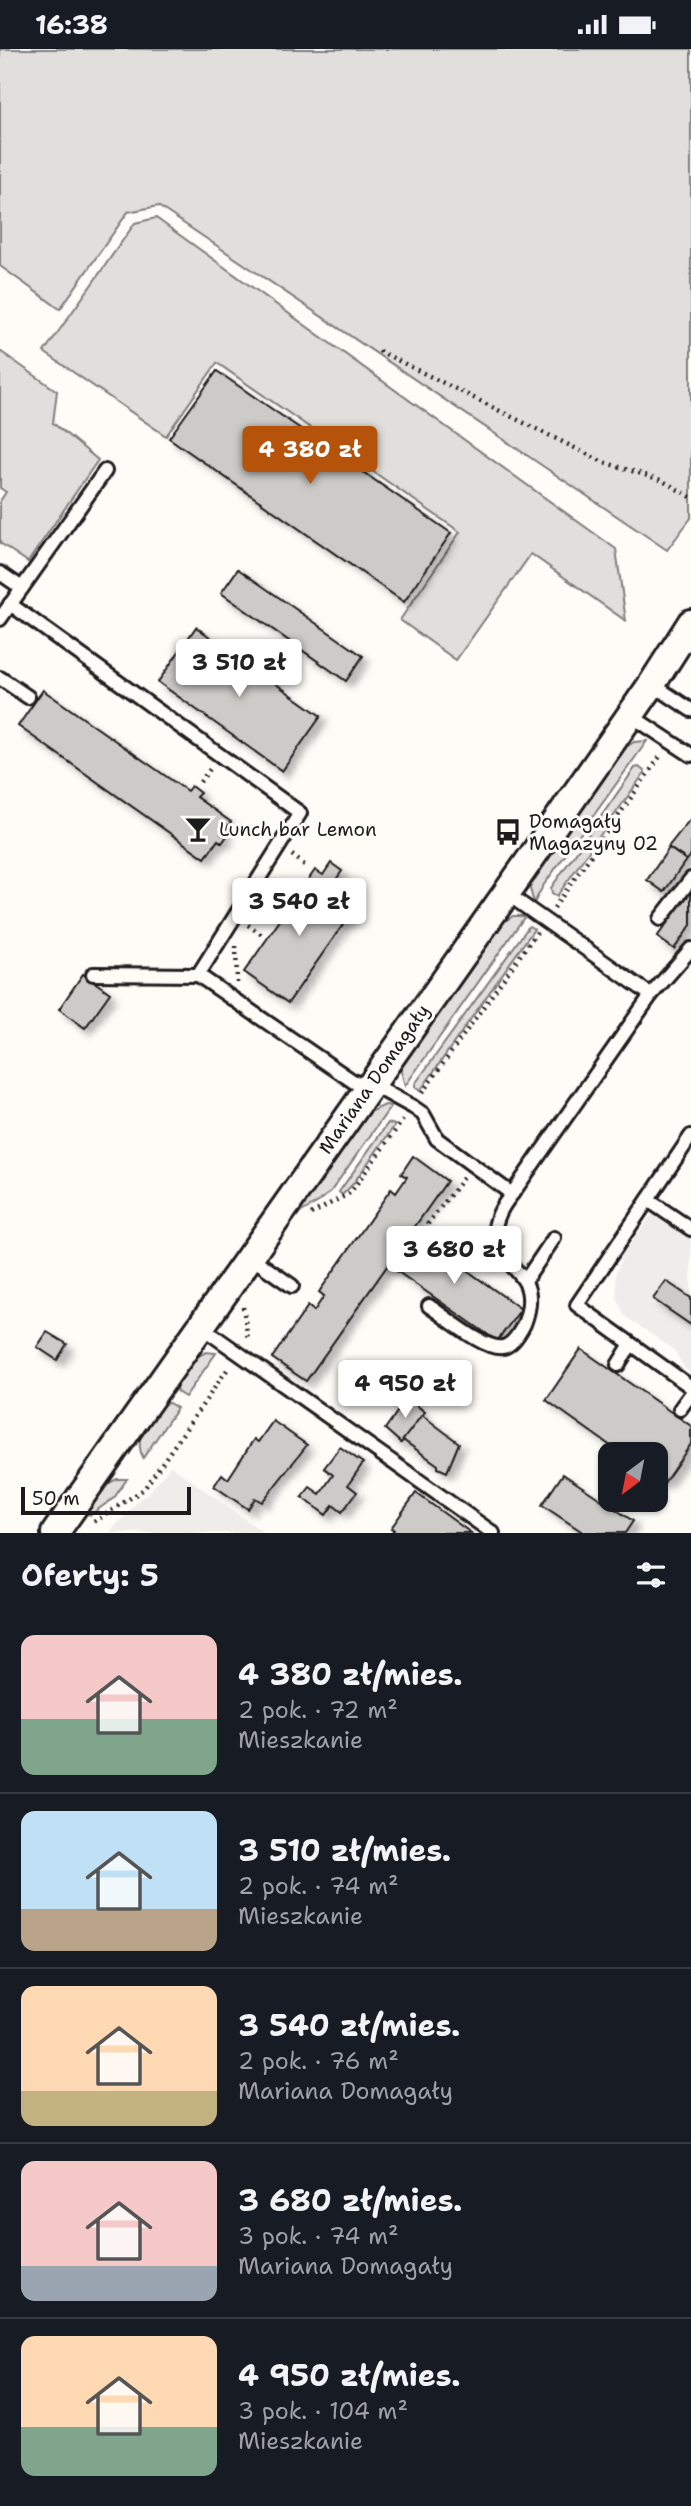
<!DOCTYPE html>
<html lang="pl">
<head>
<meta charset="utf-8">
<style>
	:root { --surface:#171b24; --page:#242831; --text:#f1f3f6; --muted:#9ea1a6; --line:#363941; --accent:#b45309 }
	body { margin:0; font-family:"Shantell Sans",sans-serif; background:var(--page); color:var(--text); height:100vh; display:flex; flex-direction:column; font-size:26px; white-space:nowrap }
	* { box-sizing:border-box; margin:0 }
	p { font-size:23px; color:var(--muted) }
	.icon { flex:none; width:38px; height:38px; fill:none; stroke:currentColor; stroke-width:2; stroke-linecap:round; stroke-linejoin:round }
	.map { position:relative; height:1484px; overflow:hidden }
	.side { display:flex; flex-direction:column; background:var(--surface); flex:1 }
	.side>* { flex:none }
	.needle { width:46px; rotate:212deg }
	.fabs { position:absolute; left:598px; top:1393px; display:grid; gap:14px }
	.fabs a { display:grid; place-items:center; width:70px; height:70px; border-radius:14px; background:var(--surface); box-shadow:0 2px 5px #0004; font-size:35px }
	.scale { position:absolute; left:21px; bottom:18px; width:170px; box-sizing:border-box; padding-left:7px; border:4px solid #1c1c1c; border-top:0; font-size:19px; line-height:24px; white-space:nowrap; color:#1c1c1c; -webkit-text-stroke:5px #fdfcf7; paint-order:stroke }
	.price { position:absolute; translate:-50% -60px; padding:0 16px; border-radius:7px; background:#fff; color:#222; font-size:23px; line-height:46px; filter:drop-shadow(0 2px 4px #0008) }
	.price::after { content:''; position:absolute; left:50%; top:42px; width:21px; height:16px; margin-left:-10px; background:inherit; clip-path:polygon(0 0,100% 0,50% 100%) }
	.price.active { background:var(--accent); color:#fff }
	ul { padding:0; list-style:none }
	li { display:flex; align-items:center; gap:21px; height:175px; padding:0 21px }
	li+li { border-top:2px solid var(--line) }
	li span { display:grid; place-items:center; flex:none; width:196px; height:140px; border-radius:14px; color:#555 }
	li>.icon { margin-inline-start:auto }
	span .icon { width:84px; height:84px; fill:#fffc; stroke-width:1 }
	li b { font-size:30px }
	h2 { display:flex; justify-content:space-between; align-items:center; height:84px; padding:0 21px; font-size:30px }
	.status { display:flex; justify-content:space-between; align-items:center; height:49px; padding:0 35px; background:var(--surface); direction:ltr }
	.status svg { height:19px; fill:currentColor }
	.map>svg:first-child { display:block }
</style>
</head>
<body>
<div class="status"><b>16:38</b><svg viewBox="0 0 49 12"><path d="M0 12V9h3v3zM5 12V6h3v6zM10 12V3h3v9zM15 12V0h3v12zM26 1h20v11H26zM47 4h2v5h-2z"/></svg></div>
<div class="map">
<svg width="691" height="1484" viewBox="0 0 691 1484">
	<defs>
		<filter id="shadow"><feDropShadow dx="6" dy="6" stdDeviation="3.5" flood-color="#0004"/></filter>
	</defs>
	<rect width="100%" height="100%" fill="#fdfcf7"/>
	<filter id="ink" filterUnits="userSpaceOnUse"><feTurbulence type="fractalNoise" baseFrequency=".0143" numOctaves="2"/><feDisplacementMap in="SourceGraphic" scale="14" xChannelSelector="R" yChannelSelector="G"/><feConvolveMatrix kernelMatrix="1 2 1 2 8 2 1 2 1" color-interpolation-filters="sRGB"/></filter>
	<g filter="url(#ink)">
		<!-- built -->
		<g fill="#eeede9">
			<path d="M 655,1161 L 691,1186 L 691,1324 L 685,1320 L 674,1301 L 625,1267 L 617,1250 L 616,1225 L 622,1207 Z"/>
			<path d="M 170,1417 L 171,1417 L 264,1484 L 109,1484 L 141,1449 L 147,1446 Z"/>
		</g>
		<!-- green -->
		<g fill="#e0dfdb" stroke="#7e7e7c" stroke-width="2">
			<path d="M 0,0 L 691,0 L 691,469 L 667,501 L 158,157 L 128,163 L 60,260 L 0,217 Z"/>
			<path d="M 156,169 L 616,500 L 626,572 L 531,505 L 456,611 L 400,571 L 460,483 L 217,314 L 166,387 L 44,303 L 135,174 Z"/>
			<path d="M 0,302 L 57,342 L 53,374 L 98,411 L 28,513 L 0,494 L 0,452 L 6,443 L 0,439 Z"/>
			<path d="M 647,692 L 543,837 L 534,854 L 530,840 L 533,828 L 623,700 L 634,693 Z"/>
			<path d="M 639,718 L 645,723 L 557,847 L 552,844 L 551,839 L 635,719 Z"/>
			<path d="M 513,867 L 525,867 L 405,1037 L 401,1022 L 404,1011 L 499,876 Z"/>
			<path d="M 529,877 L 534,880 L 420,1042 L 415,1038 L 415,1035 Z"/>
			<path d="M 385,1056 L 391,1057 L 331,1142 L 320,1152 L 298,1165 L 296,1163 L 366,1065 Z"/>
			<path d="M 388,1074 L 395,1076 L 352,1136 L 342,1146 L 339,1143 Z"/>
			<path d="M 206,1303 L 216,1304 L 185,1348 L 177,1343 L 175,1335 L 193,1310 Z"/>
			<path d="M 169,1354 L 177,1359 L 143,1409 C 133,1387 148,1373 160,1356 Z"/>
			<path d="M 117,1430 L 127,1430 L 114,1449 L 90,1466 L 84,1464 L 103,1437 Z"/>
		</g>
		<!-- building -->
		<g fill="#cccbc8" stroke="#1c1c1c" stroke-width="2" filter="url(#shadow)">
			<path d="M 217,322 L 451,484 L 404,553 L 169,389 Z"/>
			<path d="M 238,520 L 363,607 L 346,632 L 221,544 Z"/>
			<path d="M 196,578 L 321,667 L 282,722 L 158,633 Z"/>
			<path d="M 43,641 L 187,742 L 191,737 L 200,744 L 196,748 L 231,773 L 222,785 L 227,787 L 222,794 L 218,791 L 205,809 L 18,677 Z"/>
			<path d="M 691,769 L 691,806 L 687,811 L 668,798 Z"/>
			<path d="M 669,799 L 686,811 L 664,843 L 647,831 Z"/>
			<path d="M 331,814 L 342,822 L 323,849 L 349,867 L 288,954 L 244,923 L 315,821 L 323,826 Z"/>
			<path d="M 691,841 L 691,876 L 674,900 L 657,888 Z"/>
			<path d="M 83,925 L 110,944 L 85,979 L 59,960 Z"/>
			<path d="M 413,1107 L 447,1132 L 306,1332 L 272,1309 L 308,1257 L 314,1262 L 324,1247 L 319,1243 L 391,1140 L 396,1144 L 407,1128 L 401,1125 Z"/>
			<path d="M 412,1182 L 521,1260 L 497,1292 L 388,1216 Z"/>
			<path d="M 666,1232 L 691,1249 L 691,1276 L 653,1250 Z"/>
			<path d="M 47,1283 L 67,1295 L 57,1311 L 37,1298 Z"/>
			<path d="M 581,1300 L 691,1377 L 691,1395 L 664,1434 L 656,1429 L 656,1405 L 622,1405 L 546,1351 Z"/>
			<path d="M 407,1349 L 425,1363 L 401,1394 L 385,1380 Z"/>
			<path d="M 422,1366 L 459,1394 L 447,1423 L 438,1419 L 438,1416 L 403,1391 Z"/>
			<path d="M 273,1372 L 307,1396 L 262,1453 L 255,1449 L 248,1460 L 214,1437 L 222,1425 L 228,1430 L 254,1390 L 258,1393 Z"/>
			<path d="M 340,1398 L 363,1414 L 348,1436 L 357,1443 L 342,1463 L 333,1456 L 326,1466 L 302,1448 L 310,1438 L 320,1445 L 333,1426 L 324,1419 Z"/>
			<path d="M 563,1425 L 633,1472 L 625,1484 L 584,1484 L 542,1456 Z"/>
			<path d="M 416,1444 L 471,1484 L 391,1484 L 394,1481 L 391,1479 Z"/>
		</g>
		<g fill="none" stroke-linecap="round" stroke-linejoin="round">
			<defs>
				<g id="service">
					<path d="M 0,524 L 22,539"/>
					<path d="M 10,555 L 300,764 L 198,926 L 354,1033 L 371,1035 L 413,1058 L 423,1065 L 437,1090 L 512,1145 L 651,946 L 506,844"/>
					<path d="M 0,570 L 105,422"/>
					<path d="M 0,629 L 28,648"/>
					<path d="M 652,635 L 691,661"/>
					<path d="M 630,666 L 691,706"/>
					<path d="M 660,870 L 691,830"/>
					<path d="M 93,925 L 198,926"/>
					<path d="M 651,946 L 691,900"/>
					<path d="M 691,1087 L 577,1256 L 691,1338"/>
					<path d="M 648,1151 L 691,1180"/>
					<path d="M 249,1207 L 292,1237"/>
					<path d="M 525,1232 L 554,1189"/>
					<path d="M 429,1257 C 445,1267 485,1302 503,1298 C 513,1296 520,1283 524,1275 C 529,1262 532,1246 525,1233 C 517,1218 497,1207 495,1189 C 493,1172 502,1157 512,1145"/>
					<path d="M 200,1277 L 493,1484"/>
					<path d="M 618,1316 L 631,1295"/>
					<path d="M 680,1360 L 691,1345"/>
				</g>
				<path id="minor" d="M 55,1484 L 522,822 L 652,635 L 691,574"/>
			</defs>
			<!-- service casing -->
			<use href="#service" stroke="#1c1c1c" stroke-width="18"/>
			<!-- minor casing -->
			<use href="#minor" stroke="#1c1c1c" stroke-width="32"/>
			<!-- path -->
			<g stroke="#1c1c1c" stroke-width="4.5" stroke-dasharray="2 5" stroke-linecap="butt">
				<path d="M 379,302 L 603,413 L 661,431 L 691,448"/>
				<path d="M 200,733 L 210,720"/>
				<path d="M 292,806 L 308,819"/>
				<path d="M 554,859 L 661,706"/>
				<path d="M 248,876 L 262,886"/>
				<path d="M 236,897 L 237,934"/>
				<path d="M 422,1044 L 537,883"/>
				<path d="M 463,1129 L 424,1180 L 480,1189"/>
				<path d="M 311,1165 L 350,1144 L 403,1071"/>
				<path d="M 243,1258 L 248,1290"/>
				<path d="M 94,1473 L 144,1440 L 229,1318"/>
			</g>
			<!-- service -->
			<use href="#service" stroke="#fdfcf7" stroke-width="12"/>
			<!-- minor -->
			<use href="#minor" stroke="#fdfcf7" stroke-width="26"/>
		</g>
	</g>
	<!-- icons -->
	<defs>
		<symbol id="bar-bare" viewBox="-9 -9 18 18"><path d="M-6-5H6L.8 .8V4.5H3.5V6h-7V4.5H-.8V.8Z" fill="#1c1c1c" stroke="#fdfcf7" stroke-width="2.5" paint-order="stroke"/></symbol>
		<symbol id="bus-bare" viewBox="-9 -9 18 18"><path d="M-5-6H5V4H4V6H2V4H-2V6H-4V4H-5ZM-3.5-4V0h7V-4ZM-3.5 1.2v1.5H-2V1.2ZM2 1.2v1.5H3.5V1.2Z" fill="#1c1c1c" stroke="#fdfcf7" stroke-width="2.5" paint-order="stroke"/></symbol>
	</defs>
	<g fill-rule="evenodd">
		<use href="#bar-bare" x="179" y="761" width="38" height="38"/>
		<use href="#bus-bare" x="489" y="764" width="38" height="38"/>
	</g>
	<g text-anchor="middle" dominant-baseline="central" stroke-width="6" stroke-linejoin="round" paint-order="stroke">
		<!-- poi labels -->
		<g font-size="19" fill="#1c1c1c" stroke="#fdfcf7" text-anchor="start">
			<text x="529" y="772">Domagały<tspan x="529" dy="22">Magazyny 02</tspan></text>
			<text x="219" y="780">Lunch bar Lemon</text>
		</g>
		<!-- street labels -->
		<g font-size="19" fill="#1c1c1c" stroke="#fdfcf7">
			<text transform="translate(374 1030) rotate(-55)">Mariana Domagały</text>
		</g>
	</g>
</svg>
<div class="fabs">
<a><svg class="needle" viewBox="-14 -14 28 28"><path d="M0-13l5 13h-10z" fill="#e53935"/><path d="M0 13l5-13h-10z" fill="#9ea1a6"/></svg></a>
</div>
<div class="scale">50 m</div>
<b class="price active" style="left:310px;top:437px">4 380 zł</b>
<b class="price" style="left:239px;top:650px">3 510 zł</b>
<b class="price" style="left:299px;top:889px">3 540 zł</b>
<b class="price" style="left:454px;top:1237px">3 680 zł</b>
<b class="price" style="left:405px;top:1371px">4 950 zł</b>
</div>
<section class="side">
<h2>Oferty: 5<svg class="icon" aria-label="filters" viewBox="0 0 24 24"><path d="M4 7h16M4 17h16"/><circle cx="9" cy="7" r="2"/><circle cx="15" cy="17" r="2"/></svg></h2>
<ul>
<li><span style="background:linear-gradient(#f6c9c9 60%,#7fa58c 0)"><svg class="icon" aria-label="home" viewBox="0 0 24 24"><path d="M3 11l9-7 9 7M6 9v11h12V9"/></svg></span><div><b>4 380 zł/mies.</b><p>2 pok. · 72 m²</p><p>Mieszkanie</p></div></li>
<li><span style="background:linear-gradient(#bfe0f5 70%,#b9a48a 0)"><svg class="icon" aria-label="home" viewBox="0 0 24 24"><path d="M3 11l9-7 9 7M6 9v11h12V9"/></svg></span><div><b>3 510 zł/mies.</b><p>2 pok. · 74 m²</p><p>Mieszkanie</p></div></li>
<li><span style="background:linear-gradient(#ffd9b3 75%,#c2b280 0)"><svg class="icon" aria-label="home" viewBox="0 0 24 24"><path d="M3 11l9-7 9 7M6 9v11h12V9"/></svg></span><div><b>3 540 zł/mies.</b><p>2 pok. · 76 m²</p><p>Mariana Domagały</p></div></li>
<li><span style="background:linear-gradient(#f6c9c9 75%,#9aa5b1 0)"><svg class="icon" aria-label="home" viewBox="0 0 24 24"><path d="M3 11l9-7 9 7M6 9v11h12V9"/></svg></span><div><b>3 680 zł/mies.</b><p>3 pok. · 74 m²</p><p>Mariana Domagały</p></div></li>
<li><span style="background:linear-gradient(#ffd9b3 65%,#7fa58c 0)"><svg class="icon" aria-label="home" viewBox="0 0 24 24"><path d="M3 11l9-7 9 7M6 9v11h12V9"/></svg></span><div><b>4 950 zł/mies.</b><p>3 pok. · 104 m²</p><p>Mieszkanie</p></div></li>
</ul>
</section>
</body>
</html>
